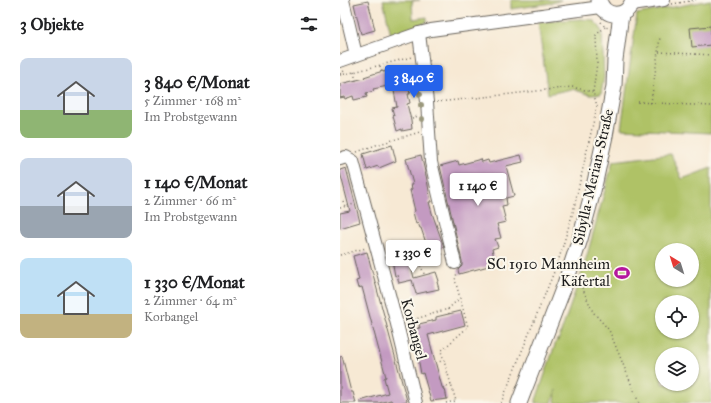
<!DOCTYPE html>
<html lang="de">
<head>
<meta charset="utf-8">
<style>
	:root { --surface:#fff; --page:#f2f2f2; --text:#202124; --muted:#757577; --accent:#2563eb }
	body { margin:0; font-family:"IM FELL Great Primer",serif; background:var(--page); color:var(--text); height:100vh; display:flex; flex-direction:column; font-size:15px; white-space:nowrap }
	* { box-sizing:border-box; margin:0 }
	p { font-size:13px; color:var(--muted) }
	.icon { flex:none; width:22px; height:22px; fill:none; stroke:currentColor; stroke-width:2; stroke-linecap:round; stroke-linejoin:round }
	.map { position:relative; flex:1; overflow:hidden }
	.sheet { display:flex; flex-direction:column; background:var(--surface); width:340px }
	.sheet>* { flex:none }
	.needle { width:26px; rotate:322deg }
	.tools { position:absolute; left:315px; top:243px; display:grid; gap:8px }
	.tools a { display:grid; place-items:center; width:44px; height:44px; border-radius:50%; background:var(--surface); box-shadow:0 1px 3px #0004; font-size:20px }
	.price { position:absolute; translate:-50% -34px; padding:0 9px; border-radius:4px; background:#fff; color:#222; font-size:13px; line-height:26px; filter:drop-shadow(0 1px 2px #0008) }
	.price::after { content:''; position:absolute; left:50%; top:24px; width:12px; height:9px; margin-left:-6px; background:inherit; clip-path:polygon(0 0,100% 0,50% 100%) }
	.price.on { background:var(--accent); color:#fff }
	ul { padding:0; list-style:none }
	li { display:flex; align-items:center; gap:12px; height:100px; padding:0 20px }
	li span { display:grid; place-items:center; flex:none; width:112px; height:80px; border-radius:8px; color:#555 }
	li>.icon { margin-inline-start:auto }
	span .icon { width:48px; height:48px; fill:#fffc; stroke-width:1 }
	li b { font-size:17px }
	h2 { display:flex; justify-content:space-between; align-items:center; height:48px; padding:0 20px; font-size:17px }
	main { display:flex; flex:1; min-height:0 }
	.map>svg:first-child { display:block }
</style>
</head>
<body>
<main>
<section class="sheet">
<h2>3 Objekte<svg class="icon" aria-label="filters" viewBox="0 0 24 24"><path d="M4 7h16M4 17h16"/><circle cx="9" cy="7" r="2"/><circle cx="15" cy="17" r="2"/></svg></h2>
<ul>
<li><span style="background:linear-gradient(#c9d6e8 65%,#8fb573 0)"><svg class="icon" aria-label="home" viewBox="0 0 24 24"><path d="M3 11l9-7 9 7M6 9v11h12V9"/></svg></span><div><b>3 840 €/Monat</b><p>5 Zimmer · 168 m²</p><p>Im Probstgewann</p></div></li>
<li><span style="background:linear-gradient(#c9d6e8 60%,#9aa5b1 0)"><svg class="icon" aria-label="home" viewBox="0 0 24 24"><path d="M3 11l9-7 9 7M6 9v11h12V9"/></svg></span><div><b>1 140 €/Monat</b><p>2 Zimmer · 66 m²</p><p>Im Probstgewann</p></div></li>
<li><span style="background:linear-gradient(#bfe0f5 70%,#c2b280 0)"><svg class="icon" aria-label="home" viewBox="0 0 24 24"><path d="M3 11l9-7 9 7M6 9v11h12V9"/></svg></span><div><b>1 330 €/Monat</b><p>2 Zimmer · 64 m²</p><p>Korbangel</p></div></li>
</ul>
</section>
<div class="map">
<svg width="371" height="403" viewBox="0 0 371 403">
	<rect width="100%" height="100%" fill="#fbf7ec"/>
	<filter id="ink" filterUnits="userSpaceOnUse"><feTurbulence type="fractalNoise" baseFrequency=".025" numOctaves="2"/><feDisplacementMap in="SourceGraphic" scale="8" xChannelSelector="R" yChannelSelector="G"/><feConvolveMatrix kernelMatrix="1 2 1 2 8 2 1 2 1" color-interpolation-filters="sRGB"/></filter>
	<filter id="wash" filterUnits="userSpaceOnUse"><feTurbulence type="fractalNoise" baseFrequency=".012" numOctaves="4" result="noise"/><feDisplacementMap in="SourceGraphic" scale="16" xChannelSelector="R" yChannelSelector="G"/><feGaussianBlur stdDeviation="0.9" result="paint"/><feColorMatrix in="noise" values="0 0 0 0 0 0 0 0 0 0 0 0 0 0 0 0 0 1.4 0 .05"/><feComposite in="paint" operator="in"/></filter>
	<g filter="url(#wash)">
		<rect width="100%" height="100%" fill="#f7e9d4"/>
		<!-- green -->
		<g fill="#afc266" stroke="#666f41" fill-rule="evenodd">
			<path d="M 43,0 L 80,0 L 72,1 L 73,19 L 87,17 L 87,22 L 51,35 Z"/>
			<path d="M 171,0 L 221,0 L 212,3 L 171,9 Z"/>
			<path d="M 371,0 L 371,133 L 281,129 L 297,14 Z"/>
			<path d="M 241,19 L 253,20 L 260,27 L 262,33 L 264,77 L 261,94 L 251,95 L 232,89 L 208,94 L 198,22 Z"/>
			<path d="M 331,154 L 342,179 L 371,168 L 371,403 L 215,403 L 216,390 L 212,403 L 195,403 L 217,339 L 218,341 L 244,266 L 273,161 ZM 322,250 L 352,250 L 352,280 L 322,280 ZM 322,302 L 352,302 L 352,332 L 322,332 ZM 322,354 L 352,354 L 352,384 L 322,384 Z"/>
		</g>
		<g id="blocks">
			<!-- building -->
			<g fill="#c39ac1">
				<path d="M 28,1 L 35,30 L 21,34 L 14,4 Z"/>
				<path d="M 371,26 L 371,45 L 352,47 L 350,28 Z"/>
				<path d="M 54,70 L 57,83 L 67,81 L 70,94 L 68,94 L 70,103 L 67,104 L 71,120 L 72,129 L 62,131 L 62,129 L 57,131 L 53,116 L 54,116 L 52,108 L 57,107 L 53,85 L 33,89 L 34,91 L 26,93 L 27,97 L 14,100 L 13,96 L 5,99 L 4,97 L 0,98 L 0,84 L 25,78 L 24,77 L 30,75 L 43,71 L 43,72 Z"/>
				<path d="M 52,145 L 56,161 L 39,168 L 38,166 L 27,170 L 23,154 Z"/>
				<path d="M 81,155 L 87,180 L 91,202 L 89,202 L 92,213 L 104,247 L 89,252 L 81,228 L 80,228 L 78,223 L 76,224 L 73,212 L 75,211 L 70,190 L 72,189 L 71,184 L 73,184 L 66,159 Z"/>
				<path d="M 181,155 L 183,162 L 166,166 L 174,196 L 166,198 L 167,205 L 162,206 L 166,222 L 157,224 L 161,238 L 155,239 L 158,247 L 152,249 L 156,264 L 119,274 L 118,270 L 122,266 L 122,261 L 100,166 L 118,161 L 119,165 L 141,159 L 142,162 L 148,160 L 149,163 Z"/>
				<path d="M 6,168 L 20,222 L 0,228 L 0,213 L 10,211 L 0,172 L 0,170 Z"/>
				<path d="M 67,250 L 74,278 L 96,272 L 99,281 L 97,282 L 99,289 L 76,294 L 72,280 L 59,283 L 57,275 L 55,276 L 51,254 Z"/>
				<path d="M 27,252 L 67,401 L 60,403 L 52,403 L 51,400 L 39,403 L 20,403 L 20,401 L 48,393 L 44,378 L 46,377 L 22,287 L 18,288 L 16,281 L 19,280 L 13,256 Z"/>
				<path d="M 121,311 L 125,325 L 88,335 L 102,387 L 104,390 L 105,389 L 107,399 L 91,401 L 83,373 L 81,374 L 77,352 L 75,352 L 69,331 L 80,328 L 79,324 L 96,320 L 96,317 Z"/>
				<path d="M 2,356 L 11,392 L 13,392 L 16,403 L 0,403 L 0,357 Z"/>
			</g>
		</g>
	</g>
	<g filter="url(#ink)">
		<use href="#blocks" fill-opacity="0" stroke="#69645c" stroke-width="1"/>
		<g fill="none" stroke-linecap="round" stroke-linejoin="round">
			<defs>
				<g id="minor">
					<path d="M 3,0 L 16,55"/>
					<path d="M 291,5 L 324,0"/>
					<path d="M 79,33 L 87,102 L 91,162 L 115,263"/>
					<path d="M 0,61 L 79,33 L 91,30 L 261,7"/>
					<path d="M 0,159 L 6,157 L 13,161 L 57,324 L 76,403"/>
				</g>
				<g id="major">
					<path d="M 259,0 C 264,19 287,19 293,0"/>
					<path d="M 179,403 L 225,284 L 240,239 L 253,191 L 265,136 L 274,86 L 275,60 L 281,14"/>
				</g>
			</defs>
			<!-- minor casing -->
			<use href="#minor" stroke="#69645c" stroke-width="14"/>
			<!-- major casing -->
			<use href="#major" stroke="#69645c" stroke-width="17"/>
			<!-- path -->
			<g stroke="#69645c" stroke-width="1.5" stroke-dasharray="1 3" stroke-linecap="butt">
				<path d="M 332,4 L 356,0"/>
				<path d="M 261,22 L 265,27 L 269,28"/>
				<path d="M 319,52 L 371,55"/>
				<path d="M 40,66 L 41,71"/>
				<path d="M 14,72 L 16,81"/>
				<path d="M 0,74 L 4,71"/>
				<path d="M 0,75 L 14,72 L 72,57"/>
				<path d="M 70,92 L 76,91"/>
				<path d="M 97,102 L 127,99 L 232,87 L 253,92"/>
				<path d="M 298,102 L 371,106"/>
				<path d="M 311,103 L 320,37"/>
				<path d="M 72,118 L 78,116"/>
				<path d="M 17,152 L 36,145 L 80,132"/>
				<path d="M 3,201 L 5,206"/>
				<path d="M 0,208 L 14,204"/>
				<path d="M 46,248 L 66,243 L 79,262 L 103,254"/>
				<path d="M 0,255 L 26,248"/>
				<path d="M 71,264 L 79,262 L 85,276"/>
				<path d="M 238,281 L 240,283 L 253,312 L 269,330 L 299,403"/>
				<path d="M 108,309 L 109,314"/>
				<path d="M 77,319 L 79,329"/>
				<path d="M 66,322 L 108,309 L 120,298"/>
				<path d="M 96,363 L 104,360"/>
				<path d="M 103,388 L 112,385"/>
				<path d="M 106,403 L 116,401 L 101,351 L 128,327 L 115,280 L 117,273"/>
				<path d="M 161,403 L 218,262 L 233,212 L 257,106 L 253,92 L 257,63 L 256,35 L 265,27"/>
			</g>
			<!-- minor -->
			<use href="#minor" stroke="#fff" stroke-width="12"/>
			<!-- major -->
			<use href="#major" stroke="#fff" stroke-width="15"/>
		</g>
		<!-- trees -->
		<g fill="#9b987d">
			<circle cx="80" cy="94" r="3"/>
			<circle cx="81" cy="105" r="3"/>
			<circle cx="82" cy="119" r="3"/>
		</g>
	</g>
	<!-- icons -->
	<defs>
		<symbol id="stadium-bare" viewBox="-9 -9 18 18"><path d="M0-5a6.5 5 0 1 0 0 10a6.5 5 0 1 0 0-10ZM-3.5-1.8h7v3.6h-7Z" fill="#b5179e" stroke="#fbf7ec" stroke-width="2.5" paint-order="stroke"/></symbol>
	</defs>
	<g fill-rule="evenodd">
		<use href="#stadium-bare" x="271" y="262" width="22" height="22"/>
	</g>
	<g text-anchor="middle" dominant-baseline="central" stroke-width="4" stroke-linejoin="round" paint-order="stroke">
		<!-- street labels -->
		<g font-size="15" fill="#1c1c1c" stroke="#fbf7ec">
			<text transform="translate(253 177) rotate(-77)">Sibylla-Merian-Straße</text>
			<text transform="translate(74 329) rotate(75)">Korbangel</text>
		</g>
		<!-- poi labels -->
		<g font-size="15" fill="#1c1c1c" stroke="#fbf7ec" text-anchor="end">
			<text x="270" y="264">SC 1910 Mannheim<tspan x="270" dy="17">Käfertal</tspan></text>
		</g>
	</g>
</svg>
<div class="tools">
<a><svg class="needle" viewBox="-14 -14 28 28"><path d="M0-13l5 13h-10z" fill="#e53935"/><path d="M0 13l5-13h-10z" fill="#757577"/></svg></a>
<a><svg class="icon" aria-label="locate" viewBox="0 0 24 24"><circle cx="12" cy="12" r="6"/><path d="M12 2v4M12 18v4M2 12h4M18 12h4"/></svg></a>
<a><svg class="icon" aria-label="layers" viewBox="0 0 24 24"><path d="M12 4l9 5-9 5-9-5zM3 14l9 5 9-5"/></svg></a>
</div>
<b class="price on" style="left:74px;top:99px">3 840 €</b>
<b class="price" style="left:138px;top:207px">1 140 €</b>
<b class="price" style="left:73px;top:274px">1 330 €</b>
</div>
</main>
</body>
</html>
